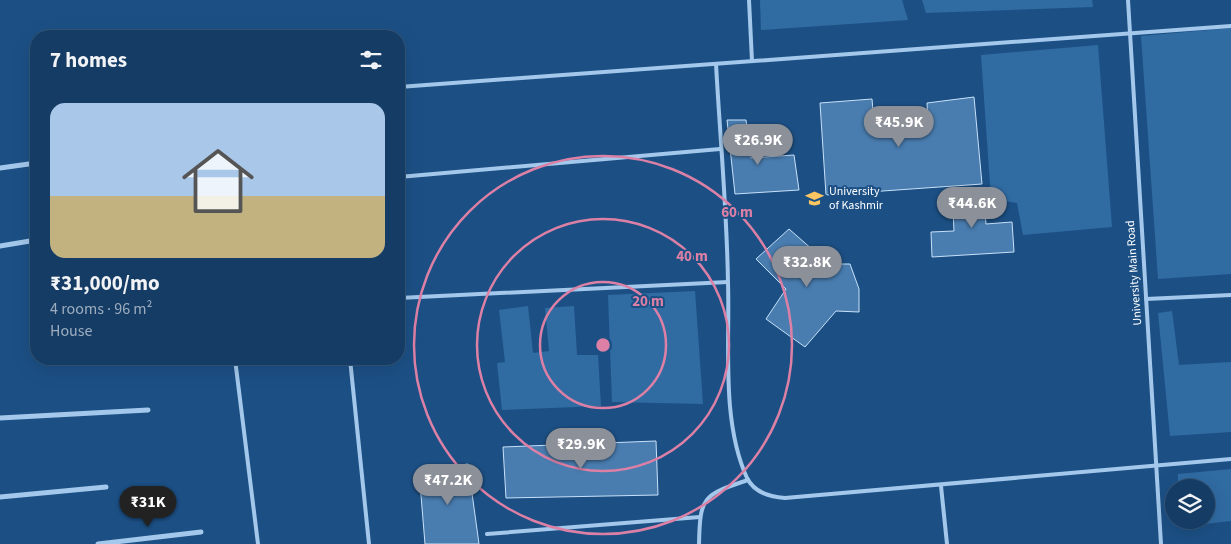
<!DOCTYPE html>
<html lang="en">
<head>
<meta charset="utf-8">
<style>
	:root { --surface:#153c64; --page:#1e436a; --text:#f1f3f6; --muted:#9dadbf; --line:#345678; --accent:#8c9099 }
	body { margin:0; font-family:"Source Sans 3",sans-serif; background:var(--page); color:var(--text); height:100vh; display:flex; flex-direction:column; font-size:19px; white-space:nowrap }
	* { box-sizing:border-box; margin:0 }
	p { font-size:16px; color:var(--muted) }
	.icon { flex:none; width:28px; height:28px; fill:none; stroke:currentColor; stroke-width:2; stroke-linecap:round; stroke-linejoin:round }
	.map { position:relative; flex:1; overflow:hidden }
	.side { position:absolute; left:30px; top:30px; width:375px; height:335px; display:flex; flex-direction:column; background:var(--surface); border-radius:20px; box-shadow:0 5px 20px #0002,0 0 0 1px var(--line) }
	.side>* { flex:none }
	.buttons { position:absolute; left:1165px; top:479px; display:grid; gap:10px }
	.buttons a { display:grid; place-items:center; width:50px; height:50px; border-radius:50%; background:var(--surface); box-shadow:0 5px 20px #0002,0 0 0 1px var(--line); font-size:25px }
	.price { position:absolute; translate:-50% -42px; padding:0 11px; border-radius:18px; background:var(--accent); color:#fff; font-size:16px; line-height:32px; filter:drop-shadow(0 1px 2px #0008) }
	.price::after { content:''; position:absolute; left:50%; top:30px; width:15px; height:11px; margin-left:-8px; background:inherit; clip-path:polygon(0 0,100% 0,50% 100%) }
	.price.on { background:#222; color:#fff }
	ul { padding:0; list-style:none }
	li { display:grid; align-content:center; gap:10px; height:265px; padding:0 20px }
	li+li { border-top:1px solid var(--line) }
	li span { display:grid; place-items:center; height:155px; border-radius:15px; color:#555 }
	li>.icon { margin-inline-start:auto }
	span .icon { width:90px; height:90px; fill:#fffc; stroke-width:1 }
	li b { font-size:21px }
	h2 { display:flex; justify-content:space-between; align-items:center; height:60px; padding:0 20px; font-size:21px }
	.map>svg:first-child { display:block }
</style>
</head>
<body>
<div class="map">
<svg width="1231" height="544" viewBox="0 0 1231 544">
	<rect width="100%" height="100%" fill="#1c5085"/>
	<!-- green -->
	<g fill="#306ba2">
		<path d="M 760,0 L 902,0 L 908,20 L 761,30 Z"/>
		<path d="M 922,0 L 1092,0 L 1093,7 L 926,13 Z"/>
		<path d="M 1231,28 L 1231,274 L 1158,279 L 1141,36 Z"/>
		<path d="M 1098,45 L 1112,227 L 1023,235 L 1017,203 L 991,199 L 981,55 Z"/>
		<path d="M 695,291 L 703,404 L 612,402 L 608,295 Z"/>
		<path d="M 528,306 L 533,353 L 549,351 L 545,308 L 574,306 L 577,355 L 598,355 L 601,406 L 502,410 L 497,363 L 505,362 L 499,310 Z"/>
		<path d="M 1172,311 L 1179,365 L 1231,362 L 1231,432 L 1170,436 L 1158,313 Z"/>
		<path d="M 1231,469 L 1231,521 L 1179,527 L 1179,520 L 1206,520 L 1206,488 L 1178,487 L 1178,474 Z"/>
	</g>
	<!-- building -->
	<g fill="#497db0" stroke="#c8e1f8">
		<path d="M 974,97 L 982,184 L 826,195 L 820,103 L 872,99 L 874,123 L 928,123 L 927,103 Z"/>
		<path d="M 727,120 L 746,120 L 751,158 L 794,155 L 799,190 L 735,194 Z"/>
		<path d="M 983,188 L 986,224 L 1012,222 L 1014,252 L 932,257 L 931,232 L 954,231 L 952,190 Z"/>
		<path d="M 789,229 L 821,257 L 821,269 L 829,264 L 850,264 L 859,289 L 859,312 L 836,311 L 805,347 L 766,319 L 786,289 L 756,259 Z"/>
		<path d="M 656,441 L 658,495 L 506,498 L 503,447 Z"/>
		<path d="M 468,464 L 479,544 L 425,544 L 419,471 Z"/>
	</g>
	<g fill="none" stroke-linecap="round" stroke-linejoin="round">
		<!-- service -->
		<g stroke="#a3c8eb" stroke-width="4">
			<path d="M 749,0 L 752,61"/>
			<path d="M 1128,0 L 1161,544"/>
			<path d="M 716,64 C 720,137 727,210 728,283 C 730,344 721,421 747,478 C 754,492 770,497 785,498 L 1231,459"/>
			<path d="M 399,87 L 1231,26"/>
			<path d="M 399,177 L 720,149"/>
			<path d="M 399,298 L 728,282"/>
			<path d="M 1146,299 L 1231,295"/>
			<path d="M 235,359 L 258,544"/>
			<path d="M 350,359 L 369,544"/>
			<path d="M 941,486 L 947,544"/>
			<path d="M 487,534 L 700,517"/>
			<path d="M 699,544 C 700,496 703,495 748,480"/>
		</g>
		<!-- minor -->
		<g stroke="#a3c8eb" stroke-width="5">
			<path d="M 0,168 L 36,163"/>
			<path d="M 0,246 L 36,240"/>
			<path d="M 0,418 L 148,410"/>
			<path d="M 0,497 L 106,487"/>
			<path d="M 98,544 L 201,532"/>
		</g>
	</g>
	<!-- distance rings -->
	<g fill="none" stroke="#dd80a5" stroke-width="2.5">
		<circle cx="603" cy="345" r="63"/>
		<circle cx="603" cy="345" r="126"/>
		<circle cx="603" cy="345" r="189"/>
	</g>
	<!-- icons -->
	<defs>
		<symbol id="university-bare" viewBox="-9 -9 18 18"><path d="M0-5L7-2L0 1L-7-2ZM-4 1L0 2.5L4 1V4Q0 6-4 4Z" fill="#fbc561" stroke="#1c5085" stroke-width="2.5" paint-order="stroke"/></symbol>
	</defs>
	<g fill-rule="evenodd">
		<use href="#university-bare" x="802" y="186" width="25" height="25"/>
	</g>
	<g text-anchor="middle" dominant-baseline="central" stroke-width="4" stroke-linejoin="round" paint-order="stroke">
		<!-- poi labels -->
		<g font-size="12" fill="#fff" stroke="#1c5085" text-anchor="start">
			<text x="829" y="191">University<tspan x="829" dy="14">of Kashmir</tspan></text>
		</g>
		<!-- street labels -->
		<g font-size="12" fill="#fff" stroke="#1c5085">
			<text transform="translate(1134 273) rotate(-94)">University Main Road</text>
		</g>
	</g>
	<circle cx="603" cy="345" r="8" fill="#dd80a5" stroke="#1c5085" stroke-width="2.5"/>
	<g font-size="15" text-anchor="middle" font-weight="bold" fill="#dd80a5" stroke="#1c5085" stroke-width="4" stroke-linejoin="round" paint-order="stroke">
		<text x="737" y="217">60 m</text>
		<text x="692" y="261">40 m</text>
		<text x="648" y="306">20 m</text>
	</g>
</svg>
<div class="buttons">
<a><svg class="icon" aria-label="layers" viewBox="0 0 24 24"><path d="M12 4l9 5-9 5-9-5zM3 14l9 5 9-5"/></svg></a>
</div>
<b class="price" style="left:899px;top:148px">₹45.9K</b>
<b class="price" style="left:758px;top:166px">₹26.9K</b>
<b class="price" style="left:972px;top:229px">₹44.6K</b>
<b class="price" style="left:807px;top:288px">₹32.8K</b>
<b class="price" style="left:581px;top:470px">₹29.9K</b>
<b class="price" style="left:448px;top:506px">₹47.2K</b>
<b class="price on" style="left:148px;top:528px">₹31K</b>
<section class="side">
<h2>7 homes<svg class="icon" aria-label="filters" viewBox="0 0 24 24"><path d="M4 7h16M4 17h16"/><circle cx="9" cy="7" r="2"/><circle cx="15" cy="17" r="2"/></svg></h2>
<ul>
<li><span style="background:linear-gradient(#a9c7e8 60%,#c2b280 0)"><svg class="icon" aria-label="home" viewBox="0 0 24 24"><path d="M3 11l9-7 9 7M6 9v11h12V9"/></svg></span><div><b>₹31,000/mo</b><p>4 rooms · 96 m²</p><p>House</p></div></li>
</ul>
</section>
</div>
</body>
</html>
